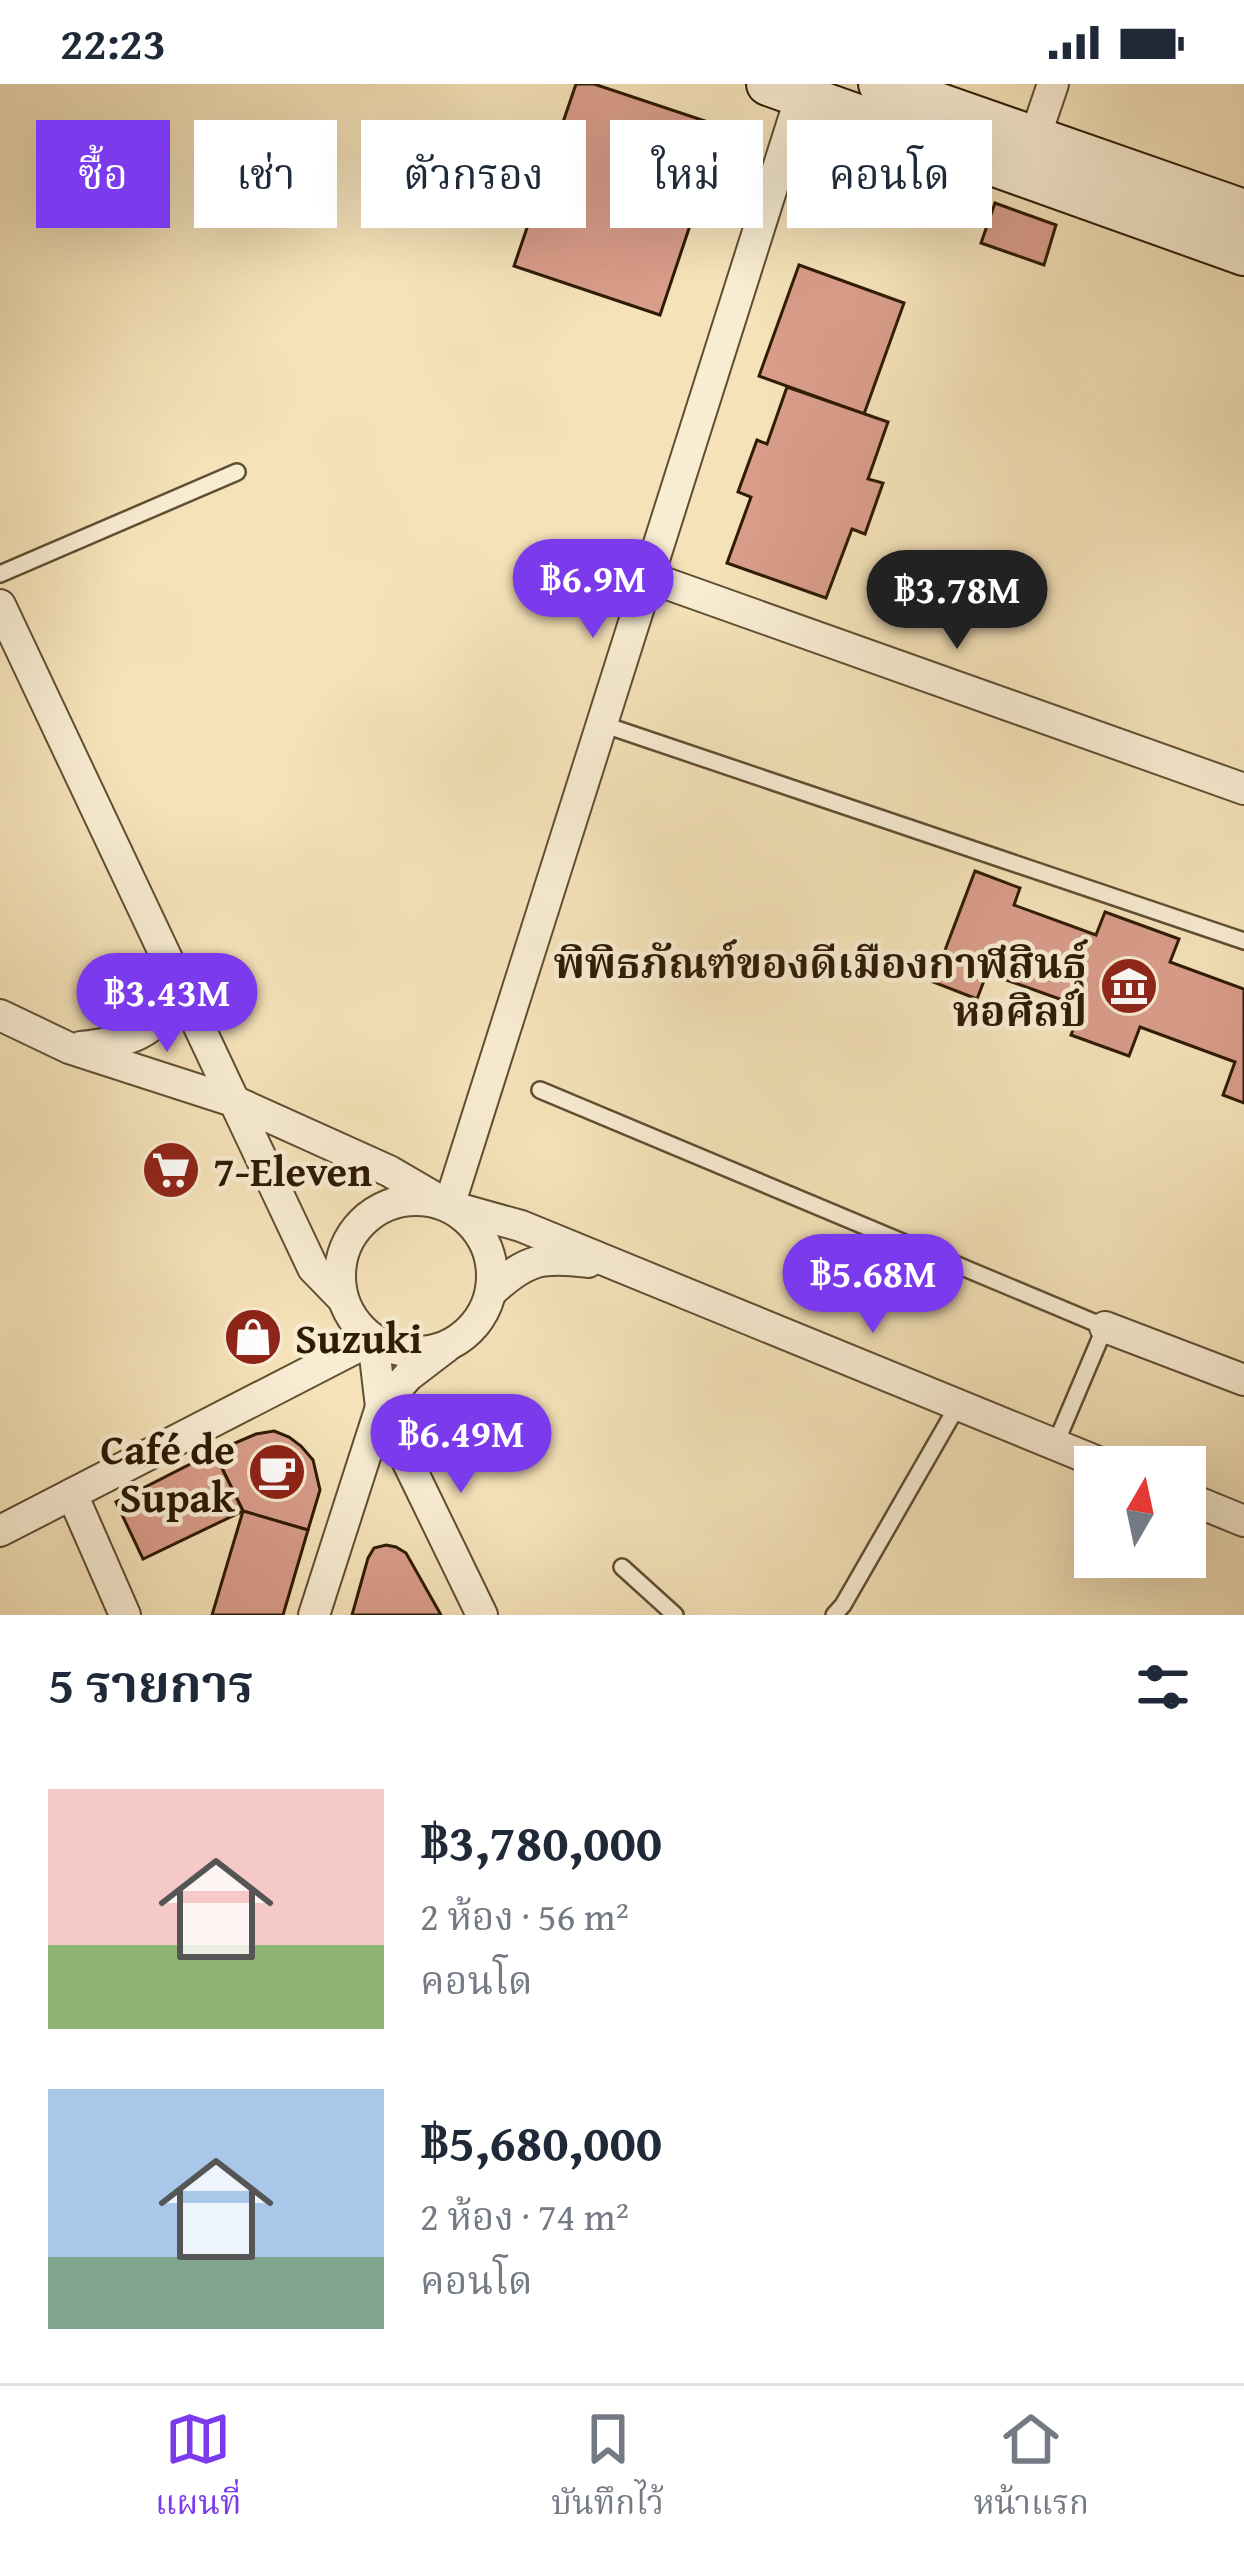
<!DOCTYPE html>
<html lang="th">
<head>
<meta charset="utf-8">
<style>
	:root { --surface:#fff; --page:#f2f2f3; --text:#1f2937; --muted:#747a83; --line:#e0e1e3; --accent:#7c3aed }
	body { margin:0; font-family:"Gentium Book Plus","Noto Serif Thai",serif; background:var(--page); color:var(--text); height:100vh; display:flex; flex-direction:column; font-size:45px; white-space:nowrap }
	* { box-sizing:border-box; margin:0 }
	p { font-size:39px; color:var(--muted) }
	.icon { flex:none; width:66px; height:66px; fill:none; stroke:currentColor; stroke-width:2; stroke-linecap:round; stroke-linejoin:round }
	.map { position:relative; height:1531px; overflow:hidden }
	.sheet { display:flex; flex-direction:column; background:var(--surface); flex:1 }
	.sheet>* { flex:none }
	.hud { position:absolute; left:36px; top:36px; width:1173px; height:108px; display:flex; gap:24px }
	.needle { width:78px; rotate:9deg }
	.buttons { position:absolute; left:1074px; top:1362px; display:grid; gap:24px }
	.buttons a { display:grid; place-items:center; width:132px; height:132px; border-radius:0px; background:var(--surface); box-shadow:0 12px 48px #0002; font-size:60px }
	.price { position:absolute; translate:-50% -102px; padding:0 27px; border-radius:42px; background:var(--accent); color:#fff; font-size:39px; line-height:78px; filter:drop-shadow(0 3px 6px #0008) }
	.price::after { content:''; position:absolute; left:50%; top:72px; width:36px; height:27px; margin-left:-18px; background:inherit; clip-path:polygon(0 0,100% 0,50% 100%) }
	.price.active { background:#222; color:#fff }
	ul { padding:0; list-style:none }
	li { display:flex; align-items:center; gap:36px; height:300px; padding:0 48px }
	li span { display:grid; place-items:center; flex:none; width:336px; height:240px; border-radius:0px; color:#555 }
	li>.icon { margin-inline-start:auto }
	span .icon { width:144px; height:144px; fill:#fffc; stroke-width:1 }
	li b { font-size:51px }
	h2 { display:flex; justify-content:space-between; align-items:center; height:144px; padding:0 48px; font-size:51px }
	.pill { padding:0 42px; border-radius:0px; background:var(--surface); box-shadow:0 12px 48px #0002; font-size:42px; line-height:108px }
	.pill.active { background:var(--accent); color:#fff }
	.status { display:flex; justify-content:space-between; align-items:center; height:84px; padding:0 60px; background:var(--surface); direction:ltr }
	.status svg { height:33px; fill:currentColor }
	.tab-bar { display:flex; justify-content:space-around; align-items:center; height:168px; border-top:3px solid var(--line); background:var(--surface); font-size:33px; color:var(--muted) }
	.tab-bar a { display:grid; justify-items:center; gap:6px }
	.tab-bar .active { color:var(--accent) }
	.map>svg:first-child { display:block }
</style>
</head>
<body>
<div class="status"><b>22:23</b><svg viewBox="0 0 49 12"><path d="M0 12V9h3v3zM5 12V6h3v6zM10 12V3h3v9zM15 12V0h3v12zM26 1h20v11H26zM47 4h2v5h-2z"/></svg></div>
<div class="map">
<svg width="1244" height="1531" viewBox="0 0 1244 1531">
	<rect width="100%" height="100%" fill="#f5e2b9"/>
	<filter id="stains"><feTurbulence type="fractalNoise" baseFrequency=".00167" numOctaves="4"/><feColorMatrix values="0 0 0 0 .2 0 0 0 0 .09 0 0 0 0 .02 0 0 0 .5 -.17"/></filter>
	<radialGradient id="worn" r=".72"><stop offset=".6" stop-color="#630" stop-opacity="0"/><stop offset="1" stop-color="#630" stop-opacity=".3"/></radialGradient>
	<!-- building -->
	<g fill="#d99d8a" stroke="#2f1c05" stroke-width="3">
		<path d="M 576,0 L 594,0 L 723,43 L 660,231 L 514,182 Z"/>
		<path d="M 995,119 L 1056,141 L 1044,181 L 981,159 Z"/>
		<path d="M 799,181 L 904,219 L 864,330 L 759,292 Z"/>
		<path d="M 787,303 L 888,338 L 868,395 L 883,399 L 865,450 L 852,445 L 826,514 L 727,479 L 751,413 L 738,408 L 757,356 L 767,360 Z"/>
		<path d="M 975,787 L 1020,804 L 1014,821 L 1096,851 L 1105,828 L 1179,855 L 1170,878 L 1244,905 L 1244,1019 L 1223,1011 L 1235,978 L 1140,943 L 1129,972 L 1071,951 L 1082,923 L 987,889 L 977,915 L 933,898 Z"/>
		<path d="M 274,1347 L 289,1353 L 301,1362 L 313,1376 L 320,1406 L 308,1446 L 243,1427 L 214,1368 L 256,1350 Z"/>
		<path d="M 214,1368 L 243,1427 L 143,1475 L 116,1418 Z"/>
		<path d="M 243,1427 L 308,1446 L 283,1531 L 212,1531 Z"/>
		<path d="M 386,1461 L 396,1463 L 406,1469 L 441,1531 L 352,1531 L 368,1474 L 374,1464 Z"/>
	</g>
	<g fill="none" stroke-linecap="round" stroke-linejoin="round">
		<defs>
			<g id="service">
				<path d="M 0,490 L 237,388"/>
				<path d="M 602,640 L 1244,857"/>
				<path d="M 540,1006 L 1105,1243 L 1055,1361"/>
				<path d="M 622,1483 L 675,1531"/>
				<path d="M 834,1531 L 843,1521 L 958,1321"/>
			</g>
			<g id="minor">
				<path d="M 1035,53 L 1053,0"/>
				<path d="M 648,493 L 1244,705"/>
				<path d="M 0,521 L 313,1184 L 343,1215"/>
				<path d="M 0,931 L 69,964 L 236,1018 L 389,1087 L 449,1122 L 521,1142 L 1110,1383"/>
				<path d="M 81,963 C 117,959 157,954 169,914 C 172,905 170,893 171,884"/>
				<circle cx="416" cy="1192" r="76"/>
				<path d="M 449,1122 L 801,12"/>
				<path d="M 492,1207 C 527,1175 542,1172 588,1178"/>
				<path d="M 1105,1243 L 1244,1296"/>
				<path d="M 381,1323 L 482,1531"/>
				<path d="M 72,1410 L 125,1531"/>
				<path d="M 1185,1413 L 1244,1437"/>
				<path d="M 0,1447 L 373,1255 L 381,1323 L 408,1292 L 446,1263"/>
				<path d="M 314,1531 L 381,1323"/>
			</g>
			<g id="secondary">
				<path d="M 768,0 L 1244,170"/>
				<path d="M 880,0 L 1244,127"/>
			</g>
		</defs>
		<!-- service casing -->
		<use href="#service" stroke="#604e32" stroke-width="20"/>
		<!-- minor casing -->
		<use href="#minor" stroke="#604e32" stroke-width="34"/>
		<!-- secondary casing -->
		<use href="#secondary" stroke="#2f1c05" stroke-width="46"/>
		<!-- service -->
		<use href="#service" stroke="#f8ecd2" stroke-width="15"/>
		<!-- minor -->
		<use href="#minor" stroke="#f8ecd2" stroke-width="30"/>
		<!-- secondary -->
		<use href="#secondary" stroke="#f8ecd2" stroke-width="42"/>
	</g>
	<!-- icons -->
	<defs>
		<symbol id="museum-disc" viewBox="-11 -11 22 22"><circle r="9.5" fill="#8f2418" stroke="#f8ecd2"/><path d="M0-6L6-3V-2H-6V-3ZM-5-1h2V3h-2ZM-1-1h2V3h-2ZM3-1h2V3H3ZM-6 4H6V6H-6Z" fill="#fff"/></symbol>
		<symbol id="supermarket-disc" viewBox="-11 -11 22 22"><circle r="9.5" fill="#8f2418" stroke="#f8ecd2"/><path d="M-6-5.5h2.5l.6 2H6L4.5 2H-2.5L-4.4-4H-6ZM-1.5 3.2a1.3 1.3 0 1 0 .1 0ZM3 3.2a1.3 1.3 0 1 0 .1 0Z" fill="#fff"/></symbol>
		<symbol id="shop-disc" viewBox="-11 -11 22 22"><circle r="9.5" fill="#8f2418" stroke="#f8ecd2"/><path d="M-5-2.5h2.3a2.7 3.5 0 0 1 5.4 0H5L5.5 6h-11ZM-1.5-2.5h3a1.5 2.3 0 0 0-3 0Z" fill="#fff"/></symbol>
		<symbol id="cafe-disc" viewBox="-11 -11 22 22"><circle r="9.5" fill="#8f2418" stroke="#f8ecd2"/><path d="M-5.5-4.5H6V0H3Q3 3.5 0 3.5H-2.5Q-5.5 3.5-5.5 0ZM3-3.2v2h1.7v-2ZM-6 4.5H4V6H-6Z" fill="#fff"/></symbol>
	</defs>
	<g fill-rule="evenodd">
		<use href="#museum-disc" x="1096" y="869" width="66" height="66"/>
		<use href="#supermarket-disc" x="138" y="1053" width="66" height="66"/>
		<use href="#shop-disc" x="220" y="1220" width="66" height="66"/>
		<use href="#cafe-disc" x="244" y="1355" width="66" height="66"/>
	</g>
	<g text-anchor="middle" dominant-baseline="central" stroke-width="9" stroke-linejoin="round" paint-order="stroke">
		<!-- poi labels -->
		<g font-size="42" font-weight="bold" fill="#2f1c05" stroke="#f8ecd2" text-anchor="end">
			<text x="1087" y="878">พิพิธภัณฑ์ของดีเมืองกาฬสินธุ์<tspan x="1087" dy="48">หอศิลป์</tspan></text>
			<text x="213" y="1086" text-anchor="start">7-Eleven</text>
			<text x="295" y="1253" text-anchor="start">Suzuki</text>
			<text x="235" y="1364">Café de<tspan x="235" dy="48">Supak</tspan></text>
		</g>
	</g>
	<rect width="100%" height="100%" filter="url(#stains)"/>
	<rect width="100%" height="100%" fill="url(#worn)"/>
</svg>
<div class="buttons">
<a><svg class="needle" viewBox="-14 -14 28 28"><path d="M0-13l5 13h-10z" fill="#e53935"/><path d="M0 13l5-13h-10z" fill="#747a83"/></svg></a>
</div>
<b class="price" style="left:593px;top:557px">฿6.9M</b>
<b class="price active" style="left:957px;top:568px">฿3.78M</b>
<b class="price" style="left:167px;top:971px">฿3.43M</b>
<b class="price" style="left:873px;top:1252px">฿5.68M</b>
<b class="price" style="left:461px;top:1412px">฿6.49M</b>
<div class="hud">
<a class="pill active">ซื้อ</a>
<a class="pill">เช่า</a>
<a class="pill">ตัวกรอง</a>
<a class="pill">ใหม่</a>
<a class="pill">คอนโด</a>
</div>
</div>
<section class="sheet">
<h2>5 รายการ<svg class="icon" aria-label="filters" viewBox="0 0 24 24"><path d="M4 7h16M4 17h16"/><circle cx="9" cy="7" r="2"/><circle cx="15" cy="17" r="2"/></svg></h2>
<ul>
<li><span style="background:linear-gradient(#f6c9c9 65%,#8fb573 0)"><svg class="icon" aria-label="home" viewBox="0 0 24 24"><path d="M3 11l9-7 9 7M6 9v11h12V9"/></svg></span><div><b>฿3,780,000</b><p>2 ห้อง · 56 m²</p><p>คอนโด</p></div></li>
<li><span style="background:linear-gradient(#a9c7e8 70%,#7fa58c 0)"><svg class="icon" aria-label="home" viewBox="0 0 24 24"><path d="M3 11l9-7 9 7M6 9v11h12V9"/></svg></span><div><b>฿5,680,000</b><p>2 ห้อง · 74 m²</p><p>คอนโด</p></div></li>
</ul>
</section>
<nav class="tab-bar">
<a class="active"><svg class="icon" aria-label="map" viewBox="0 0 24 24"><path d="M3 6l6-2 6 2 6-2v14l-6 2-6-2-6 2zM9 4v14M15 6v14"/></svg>แผนที่</a>
<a><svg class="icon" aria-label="saved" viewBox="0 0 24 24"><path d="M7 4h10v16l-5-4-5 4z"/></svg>บันทึกไว้</a>
<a><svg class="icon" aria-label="home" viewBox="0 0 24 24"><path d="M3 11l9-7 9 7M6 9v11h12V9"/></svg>หน้าแรก</a>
</nav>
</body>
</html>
